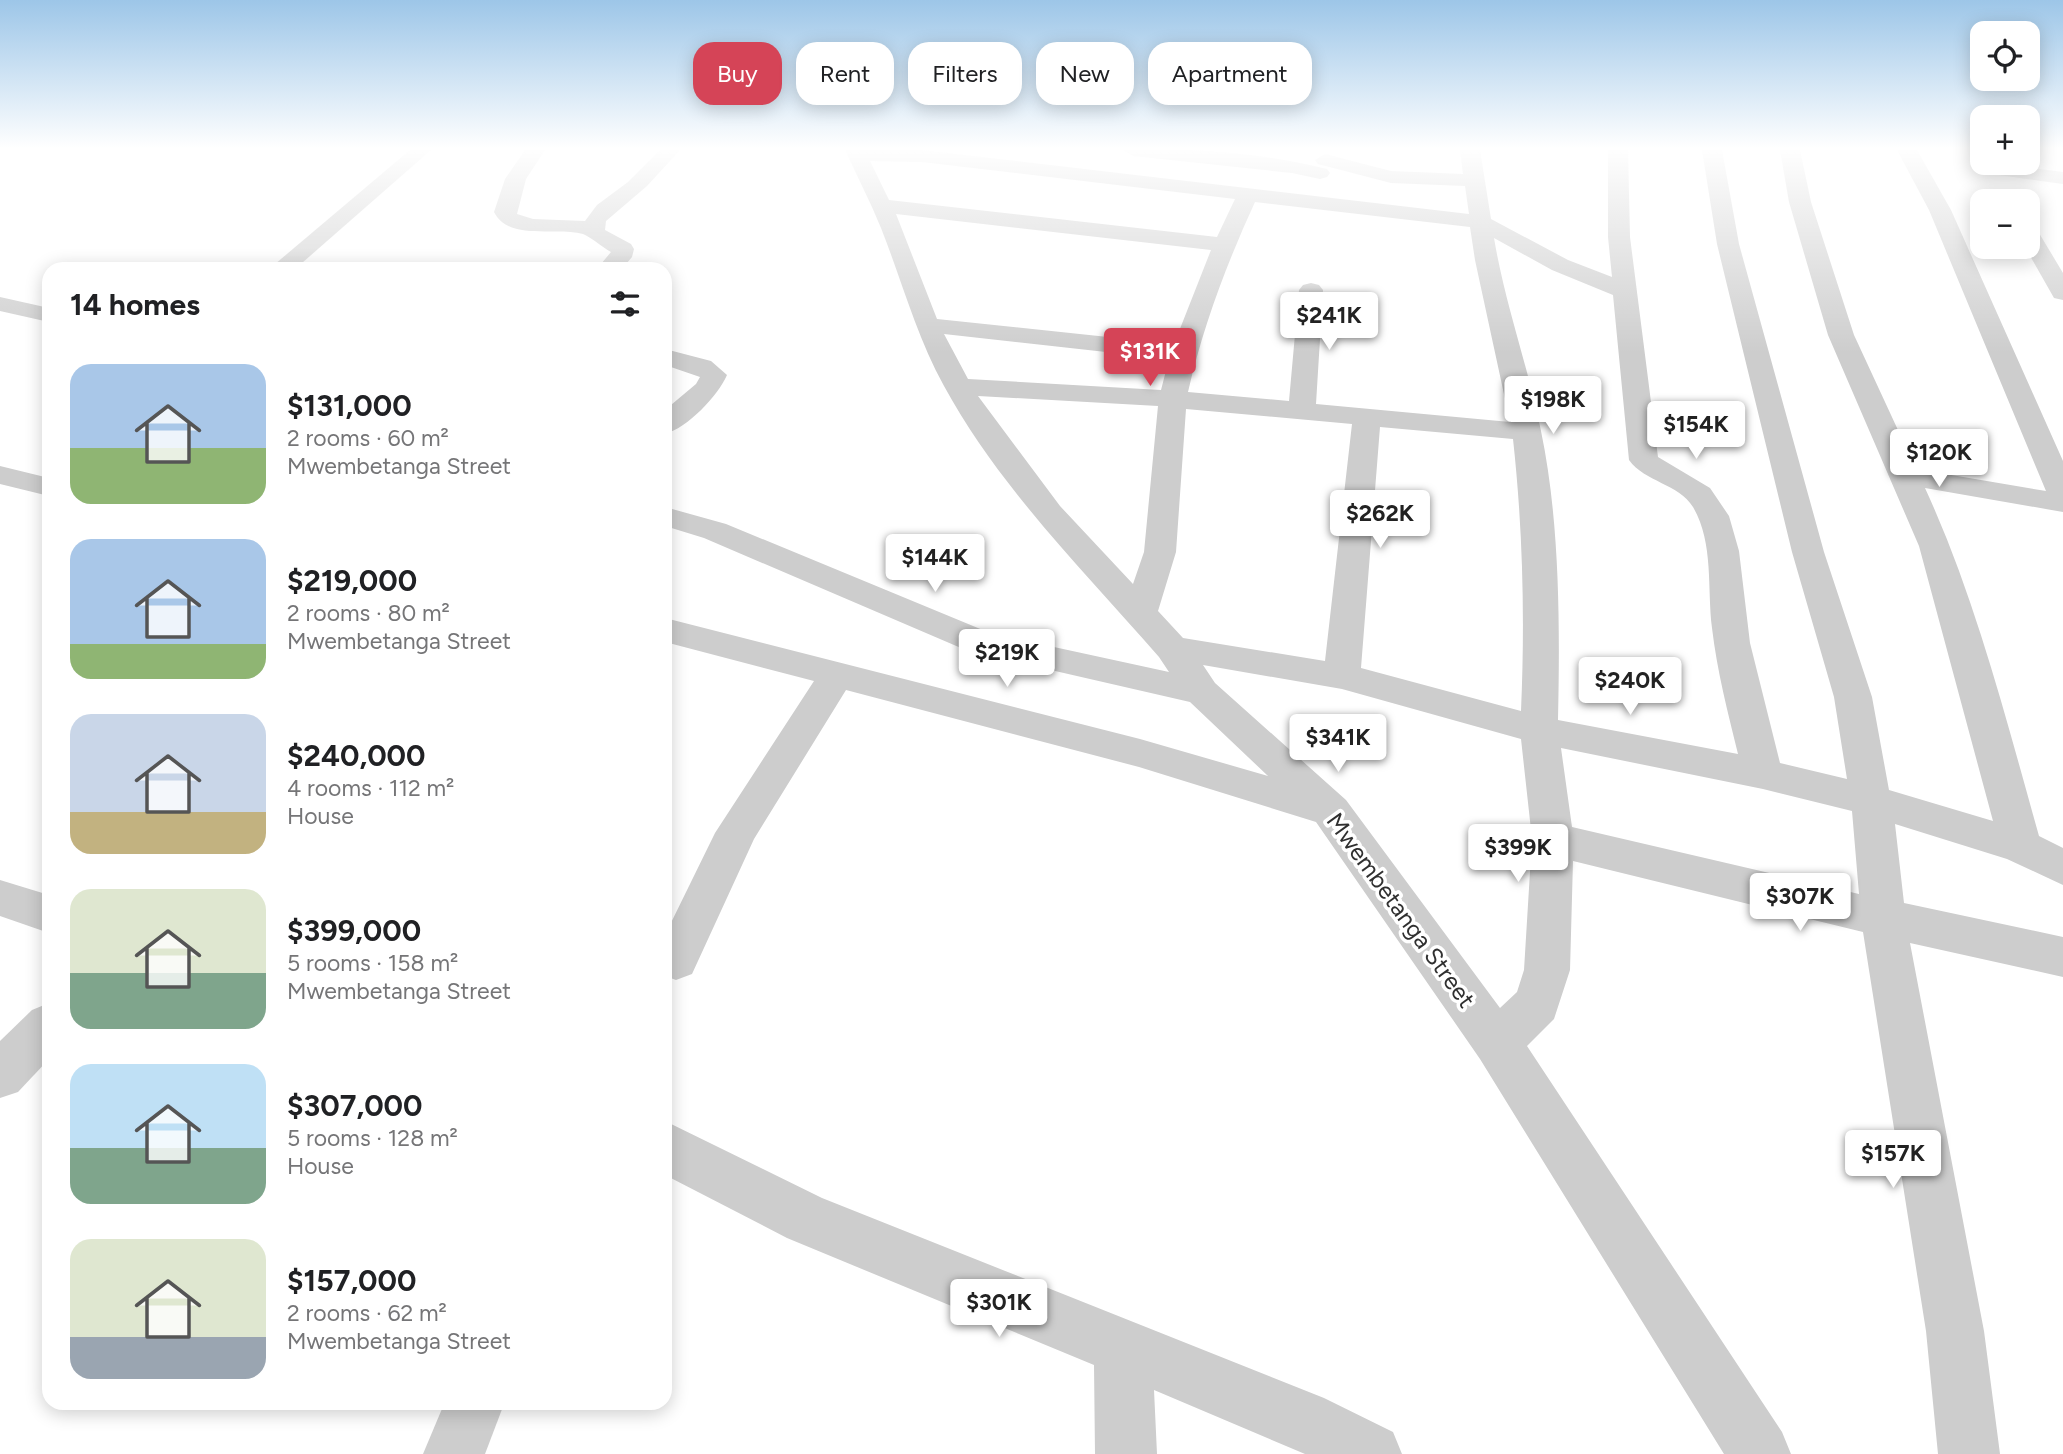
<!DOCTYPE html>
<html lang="en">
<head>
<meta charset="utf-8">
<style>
	:root { --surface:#fff; --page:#f6f6f6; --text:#202124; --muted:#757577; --accent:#d54457 }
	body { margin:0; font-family:Figtree,sans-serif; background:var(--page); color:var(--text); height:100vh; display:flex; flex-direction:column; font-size:26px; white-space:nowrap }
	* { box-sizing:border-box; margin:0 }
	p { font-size:23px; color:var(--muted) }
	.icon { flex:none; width:38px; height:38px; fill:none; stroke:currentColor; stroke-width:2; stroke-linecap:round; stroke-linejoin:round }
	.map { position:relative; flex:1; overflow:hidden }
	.drawer { position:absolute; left:42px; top:262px; width:630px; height:1148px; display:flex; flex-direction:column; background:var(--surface); border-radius:21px; box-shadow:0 4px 18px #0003 }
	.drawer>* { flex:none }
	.top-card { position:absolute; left:693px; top:42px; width:665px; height:63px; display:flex; gap:14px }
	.fabs { position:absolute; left:1970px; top:21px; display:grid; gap:14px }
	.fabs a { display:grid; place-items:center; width:70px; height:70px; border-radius:14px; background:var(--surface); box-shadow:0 4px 18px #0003; font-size:35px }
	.price { position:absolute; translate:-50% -60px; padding:0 16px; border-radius:7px; background:#fff; color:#222; font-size:23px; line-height:46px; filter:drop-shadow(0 2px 4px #0008) }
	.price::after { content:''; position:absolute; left:50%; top:42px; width:21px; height:16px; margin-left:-10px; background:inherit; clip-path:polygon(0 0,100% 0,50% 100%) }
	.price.active { background:var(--accent); color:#fff }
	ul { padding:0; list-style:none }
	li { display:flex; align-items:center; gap:21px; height:175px; padding:0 28px }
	li span { display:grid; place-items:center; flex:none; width:196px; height:140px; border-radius:21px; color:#555 }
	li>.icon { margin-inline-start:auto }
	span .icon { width:84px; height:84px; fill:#fffc; stroke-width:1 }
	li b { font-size:30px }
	h2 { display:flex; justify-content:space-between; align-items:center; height:84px; padding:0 28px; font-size:30px }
	.tag { padding:0 24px; border-radius:21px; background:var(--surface); box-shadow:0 4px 18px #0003; font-size:24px; line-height:63px }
	.tag.active { background:var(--accent); color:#fff }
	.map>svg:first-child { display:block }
</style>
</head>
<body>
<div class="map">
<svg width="2063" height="1454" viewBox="0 0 2063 1454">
	<rect width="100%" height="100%" fill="#fff"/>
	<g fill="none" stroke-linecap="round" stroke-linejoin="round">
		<!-- minor -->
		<g fill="#cdcdcd" fill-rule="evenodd">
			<path d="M 410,150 L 431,150 L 294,270 L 268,270 Z"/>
			<path d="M 525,150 L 545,150 L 526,179 L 517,214 L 533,219 L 585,221 L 597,205 L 628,182 L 660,150 L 680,150 L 647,186 L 606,221 L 605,230 L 631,244 L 634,249 L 632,257 L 621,270 L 596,270 L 611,252 C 602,247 591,237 583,234 C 557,226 509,242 494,212 L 505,179 Z"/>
			<path d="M 845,150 L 922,150 L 1469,214 L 1465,186 L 1391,183 L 1318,164 L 1315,160 L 1325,154 L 1391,171 L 1463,174 L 1460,150 L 1480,150 L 1491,219 L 1568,260 L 1612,277 L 1608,237 L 1608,150 L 1628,150 L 1630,237 L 1658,457 L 1710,488 L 1729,516 L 1739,551 L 1750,643 L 1780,763 L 1847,779 L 1834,697 L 1792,552 L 1717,244 L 1702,150 L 1722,150 L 1739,244 L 1824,552 L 1872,697 L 1889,790 L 1993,821 L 1919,546 L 1828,335 L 1789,202 L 1780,150 L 1800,150 L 1811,202 L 1854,335 L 1916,469 L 2046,491 L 1929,210 L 1897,150 L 1917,150 L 1951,210 L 2063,461 L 2063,512 L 1925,488 C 1976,599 2006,719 2039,836 L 2063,848 L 2063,885 L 2007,859 L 1895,824 L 1904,903 L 2063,937 L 2063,977 L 1910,943 L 1984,1331 L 2000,1454 L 1938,1454 L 1926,1331 L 1863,932 L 1573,861 L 1570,970 L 1554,1019 L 1527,1046 L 1782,1432 L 1791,1454 L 1724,1454 L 1480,1059 L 1316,822 L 1139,767 L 846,690 L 754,839 L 692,974 L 676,980 L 665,976 L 665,935 L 715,833 L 814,681 L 665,642 L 665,618 L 1140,739 L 1268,776 L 1190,702 L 968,651 L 704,538 L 665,526 L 665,507 L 726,524 L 990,633 L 1169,672 L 1159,657 C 1084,571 999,487 944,386 C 916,335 902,281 881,228 C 870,201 857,176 845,150 ZM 870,161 L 922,162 L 1235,199 L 1217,237 L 889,200 ZM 1255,202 L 1470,227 L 1475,260 L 1510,422 L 1316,404 L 1323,290 L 1319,285 L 1311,283 L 1303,285 L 1299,290 L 1289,401 L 1188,392 C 1203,326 1227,263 1255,202 ZM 896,214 L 1211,250 L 1174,344 L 937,319 ZM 1494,238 L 1552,270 L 1613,295 L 1629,460 C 1645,482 1679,484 1693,507 C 1714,543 1707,588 1712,628 C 1717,671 1728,713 1738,754 L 1558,720 C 1560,627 1560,522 1541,431 C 1528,366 1505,304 1494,238 ZM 944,334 L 1169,359 L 1161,390 L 968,379 ZM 978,396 L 1158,406 L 1144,552 L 1133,584 L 1060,506 ZM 1186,409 L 1352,424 L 1325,661 L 1183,638 L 1158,611 L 1176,552 ZM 1380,427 L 1513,439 C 1523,530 1525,620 1521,711 L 1361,668 ZM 1203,665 L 1342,689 L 1521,739 L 1532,839 L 1524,970 L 1517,992 L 1500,1008 L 1346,800 L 1215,683 ZM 1561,748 L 1763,789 L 1852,811 L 1859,894 L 1572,827 Z"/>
			<path d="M 1123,150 C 1190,147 1262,153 1327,169 L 1330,173 L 1327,177 L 1320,179 L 1292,173 L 1133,156 Z"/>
			<path d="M 1992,163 L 2063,172 L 2063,184 L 1985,173 L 1982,169 L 1985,165 Z"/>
			<path d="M 2028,226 L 2036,228 L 2063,273 L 2063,300 L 2054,298 L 2025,247 L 2028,247 Z"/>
			<path d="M 0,297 L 49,308 L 49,322 L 0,311 Z"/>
			<path d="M 665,349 L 711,361 L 727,375 C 718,396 687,428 665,434 L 665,410 L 696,384 L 700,377 L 665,365 Z"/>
			<path d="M 0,466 L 49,478 L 49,496 L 0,484 Z"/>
			<path d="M 0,880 L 49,895 L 49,933 L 0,916 Z"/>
			<path d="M 49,1003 L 49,1059 L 18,1092 L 0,1098 L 0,1041 L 32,1010 Z"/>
			<path d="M 665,1121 L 822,1198 L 1324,1398 L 1393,1432 L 1402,1454 L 1305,1454 L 1154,1390 L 1157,1454 L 1095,1454 L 1094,1365 L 787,1238 L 665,1175 Z"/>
			<path d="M 444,1404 L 504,1404 L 485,1454 L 423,1454 Z"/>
		</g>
	</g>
	<!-- sky -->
	<linearGradient id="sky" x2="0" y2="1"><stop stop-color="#9dc6e8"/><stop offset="0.42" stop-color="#fff"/><stop offset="1" stop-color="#fff" stop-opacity="0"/></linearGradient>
	<rect width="2063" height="353" fill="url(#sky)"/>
	<g text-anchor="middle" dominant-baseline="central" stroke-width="7" stroke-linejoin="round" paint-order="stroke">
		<!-- street labels -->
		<g font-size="24" fill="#303030" stroke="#fff">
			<text transform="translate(1401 910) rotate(54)">Mwembetanga Street</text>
		</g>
	</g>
</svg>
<div class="fabs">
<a><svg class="icon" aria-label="locate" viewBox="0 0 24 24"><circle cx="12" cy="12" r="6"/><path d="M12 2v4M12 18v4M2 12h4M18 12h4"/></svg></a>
<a>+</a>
<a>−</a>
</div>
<b class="price" style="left:1329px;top:352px">$241K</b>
<b class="price active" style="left:1150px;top:388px">$131K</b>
<b class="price" style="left:1553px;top:436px">$198K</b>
<b class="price" style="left:1696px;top:461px">$154K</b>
<b class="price" style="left:1939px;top:489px">$120K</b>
<b class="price" style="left:1380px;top:550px">$262K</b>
<b class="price" style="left:935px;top:594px">$144K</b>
<b class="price" style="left:1007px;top:689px">$219K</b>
<b class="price" style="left:1630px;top:717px">$240K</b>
<b class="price" style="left:1338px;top:774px">$341K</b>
<b class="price" style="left:1518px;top:884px">$399K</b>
<b class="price" style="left:1800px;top:933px">$307K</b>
<b class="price" style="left:1893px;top:1190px">$157K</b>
<b class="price" style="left:999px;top:1339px">$301K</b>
<div class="top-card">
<a class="tag active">Buy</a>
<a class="tag">Rent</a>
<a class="tag">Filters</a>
<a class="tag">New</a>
<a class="tag">Apartment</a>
</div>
<section class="drawer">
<h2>14 homes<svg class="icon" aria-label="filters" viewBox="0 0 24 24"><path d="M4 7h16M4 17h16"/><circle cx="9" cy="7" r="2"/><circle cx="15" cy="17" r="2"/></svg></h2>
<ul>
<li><span style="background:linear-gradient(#a9c7e8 60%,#8fb573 0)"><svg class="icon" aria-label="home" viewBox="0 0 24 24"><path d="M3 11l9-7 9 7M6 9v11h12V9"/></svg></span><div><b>$131,000</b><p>2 rooms · 60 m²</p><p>Mwembetanga Street</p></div></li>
<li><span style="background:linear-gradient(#a9c7e8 75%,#8fb573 0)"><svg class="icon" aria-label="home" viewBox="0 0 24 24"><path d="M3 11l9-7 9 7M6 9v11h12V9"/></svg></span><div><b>$219,000</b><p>2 rooms · 80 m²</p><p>Mwembetanga Street</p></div></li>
<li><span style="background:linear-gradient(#c9d6e8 70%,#c2b280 0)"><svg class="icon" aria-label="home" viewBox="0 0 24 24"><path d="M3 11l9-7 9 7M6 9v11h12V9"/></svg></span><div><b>$240,000</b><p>4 rooms · 112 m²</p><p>House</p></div></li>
<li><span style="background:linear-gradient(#dfe7d0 60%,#7fa58c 0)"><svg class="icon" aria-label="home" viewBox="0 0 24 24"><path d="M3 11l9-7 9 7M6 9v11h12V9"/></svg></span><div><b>$399,000</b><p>5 rooms · 158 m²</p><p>Mwembetanga Street</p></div></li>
<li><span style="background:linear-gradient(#bfe0f5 60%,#7fa58c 0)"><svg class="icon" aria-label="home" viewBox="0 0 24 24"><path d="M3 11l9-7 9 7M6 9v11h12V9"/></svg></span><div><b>$307,000</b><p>5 rooms · 128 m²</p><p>House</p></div></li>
<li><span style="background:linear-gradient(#dfe7d0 70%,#9aa5b1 0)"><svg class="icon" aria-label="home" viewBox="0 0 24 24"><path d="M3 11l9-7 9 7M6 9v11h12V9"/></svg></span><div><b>$157,000</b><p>2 rooms · 62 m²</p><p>Mwembetanga Street</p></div></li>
</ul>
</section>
</div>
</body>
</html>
